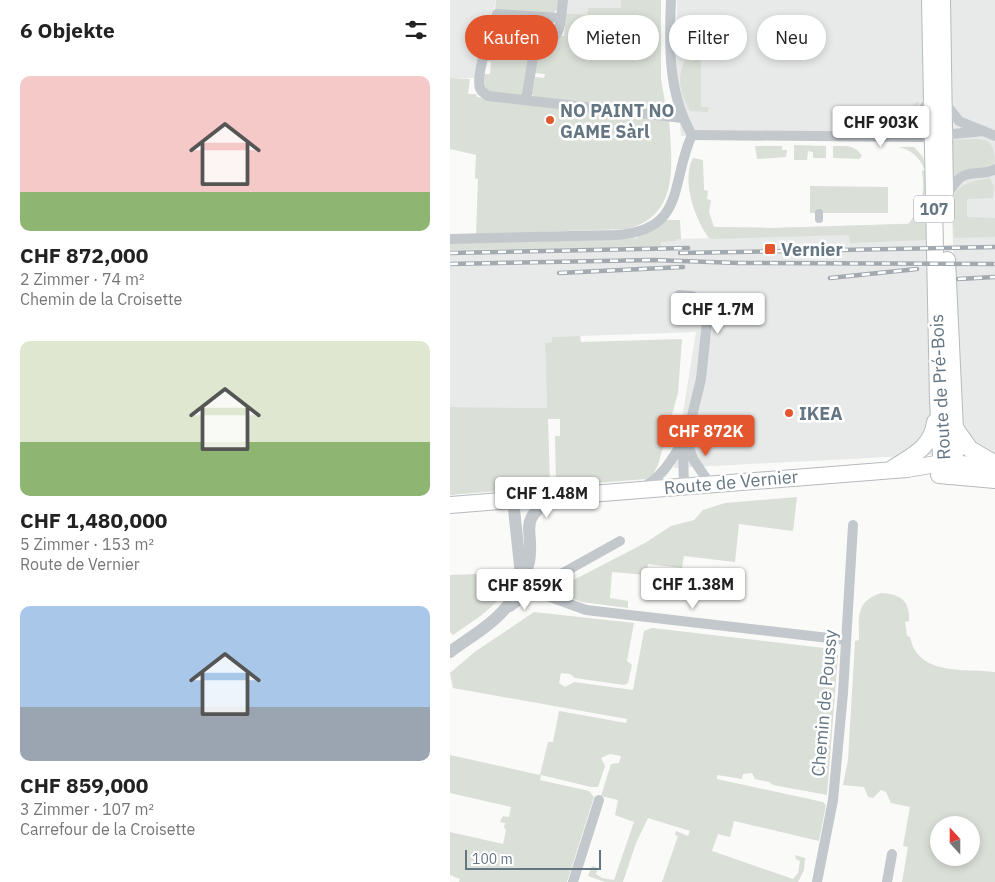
<!DOCTYPE html>
<html lang="de">
<head>
<meta charset="utf-8">
<style>
	:root { --surface:#fff; --page:#f6f6f6; --text:#222; --muted:#767676; --accent:#e4572e }
	body { margin:0; font-family:"IBM Plex Sans",sans-serif; background:var(--page); color:var(--text); height:100vh; display:flex; flex-direction:column; font-size:19px; white-space:nowrap }
	* { box-sizing:border-box; margin:0 }
	p { font-size:16px; color:var(--muted) }
	.icon { flex:none; width:28px; height:28px; fill:none; stroke:currentColor; stroke-width:2; stroke-linecap:round; stroke-linejoin:round }
	.map { position:relative; flex:1; overflow:hidden }
	.drawer { display:flex; flex-direction:column; background:var(--surface); width:450px }
	.drawer>* { flex:none }
	.hud { position:absolute; left:15px; top:15px; width:455px; height:45px; display:flex; gap:10px }
	.needle { width:32px; rotate:339deg }
	.fabs { position:absolute; left:480px; top:816px; display:grid; gap:10px }
	.fabs a { display:grid; place-items:center; width:50px; height:50px; border-radius:50%; background:var(--surface); box-shadow:0 2px 8px #0003; font-size:25px }
	.scale { position:absolute; left:15px; bottom:12px; width:136px; box-sizing:border-box; padding-left:5px; border:2px solid #657683; border-top:0; font-size:14px; line-height:18px; white-space:nowrap; color:#657683; -webkit-text-stroke:4px #fff; paint-order:stroke }
	.price { position:absolute; translate:-50% -42px; padding:0 11px; border-radius:5px; background:#fff; color:#222; font-size:16px; line-height:32px; filter:drop-shadow(0 1px 2px #0008) }
	.price::after { content:''; position:absolute; left:50%; top:30px; width:15px; height:11px; margin-left:-8px; background:inherit; clip-path:polygon(0 0,100% 0,50% 100%) }
	.price.selected { background:var(--accent); color:#fff }
	ul { padding:0; list-style:none }
	li { display:grid; align-content:center; gap:10px; height:265px; padding:0 20px }
	li span { display:grid; place-items:center; height:155px; border-radius:10px; color:#555 }
	li>.icon { margin-inline-start:auto }
	span .icon { width:90px; height:90px; fill:#fffc; stroke-width:1 }
	li b { font-size:21px }
	h2 { display:flex; justify-content:space-between; align-items:center; height:60px; padding:0 20px; font-size:21px }
	.tag { padding:0 18px; border-radius:22px; background:var(--surface); box-shadow:0 2px 8px #0003; font-size:18px; line-height:45px }
	.tag.selected { background:var(--accent); color:#fff }
	main { display:flex; flex:1; min-height:0 }
	.map>svg:first-child { display:block }
</style>
</head>
<body>
<main>
<section class="drawer">
<h2>6 Objekte<svg class="icon" aria-label="filters" viewBox="0 0 24 24"><path d="M4 7h16M4 17h16"/><circle cx="9" cy="7" r="2"/><circle cx="15" cy="17" r="2"/></svg></h2>
<ul>
<li><span style="background:linear-gradient(#f6c9c9 75%,#8fb573 0)"><svg class="icon" aria-label="home" viewBox="0 0 24 24"><path d="M3 11l9-7 9 7M6 9v11h12V9"/></svg></span><div><b>CHF 872,000</b><p>2 Zimmer · 74 m²</p><p>Chemin de la Croisette</p></div></li>
<li><span style="background:linear-gradient(#dfe7d0 65%,#8fb573 0)"><svg class="icon" aria-label="home" viewBox="0 0 24 24"><path d="M3 11l9-7 9 7M6 9v11h12V9"/></svg></span><div><b>CHF 1,480,000</b><p>5 Zimmer · 153 m²</p><p>Route de Vernier</p></div></li>
<li><span style="background:linear-gradient(#a9c7e8 65%,#9aa5b1 0)"><svg class="icon" aria-label="home" viewBox="0 0 24 24"><path d="M3 11l9-7 9 7M6 9v11h12V9"/></svg></span><div><b>CHF 859,000</b><p>3 Zimmer · 107 m²</p><p>Carrefour de la Croisette</p></div></li>
</ul>
</section>
<div class="map">
<svg width="545" height="882" viewBox="0 0 545 882">
	<rect width="100%" height="100%" fill="#fafaf8"/>
	<!-- built -->
	<g fill="#e8e9e9">
		<path d="M 0,0 L 46,0 L 26,78 L 0,78 Z"/>
		<path d="M 118,0 L 171,0 L 171,8 L 138,8 L 137,15 L 116,13 Z"/>
		<path d="M 227,0 L 545,0 L 545,454 L 534,452 L 224,468 L 246,332 L 102,337 L 103,342 L 95,343 L 97,408 L 0,407 L 0,242 L 182,238 L 226,241 L 226,239 L 264,238 L 264,227 L 322,228 L 476,223 L 477,272 L 504,269 L 499,135 L 231,136 L 226,74 Z"/>
	</g>
	<!-- green -->
	<g fill="#dadfd7" fill-rule="evenodd">
		<path d="M 46,0 L 111,0 L 110,7 L 102,14 L 45,9 Z"/>
		<path d="M 171,0 L 211,0 L 211,79 L 217,114 L 85,97 L 81,94 L 80,86 L 84,84 L 85,77 L 94,78 L 95,74 L 83,73 L 83,60 L 109,35 L 114,36 L 116,13 L 137,15 L 138,8 L 171,8 Z"/>
		<path d="M 54,18 L 75,18 L 75,26 L 80,26 L 81,18 L 103,21 L 107,30 L 87,46 L 72,95 C 63,99 42,96 34,89 L 33,74 L 40,74 L 41,62 L 36,61 L 48,22 Z"/>
		<path d="M 236,58 L 251,58 L 251,107 L 259,107 L 258,112 L 240,111 C 230,92 226,78 236,58 Z"/>
		<path d="M 0,78 L 20,79 L 18,94 L 26,94 L 27,97 L 111,107 L 120,110 L 123,108 L 219,120 C 222,163 230,216 177,229 L 26,234 L 28,179 L 25,178 L 26,155 L 0,149 Z"/>
		<path d="M 467,102 L 469,103 L 466,111 L 455,123 L 430,123 L 430,115 L 449,115 L 449,110 L 458,110 L 458,107 L 462,106 Z"/>
		<path d="M 503,140 C 527,140 545,132 545,162 C 530,174 517,161 503,180 L 500,142 Z"/>
		<path d="M 344,145 L 376,146 L 376,158 L 363,158 L 363,152 L 358,151 L 357,160 L 344,160 Z"/>
		<path d="M 305,146 L 332,146 L 332,150 L 337,150 L 336,157 L 307,159 Z"/>
		<path d="M 383,146 C 395,146 405,144 412,156 L 409,159 L 383,158 Z"/>
		<path d="M 448,147 L 464,147 L 473,157 L 476,168 L 476,240 L 400,243 L 399,235 L 264,239 L 259,238 C 245,219 231,181 243,158 L 253,160 L 254,190 L 258,191 L 257,199 L 261,200 L 259,212 L 264,227 L 322,228 L 458,224 C 473,208 475,191 472,171 L 475,170 C 469,157 462,150 448,147 Z"/>
		<path d="M 540,178 L 544,187 L 543,198 L 517,199 L 517,217 L 545,218 L 545,237 L 504,238 C 502,199 494,185 540,178 Z"/>
		<path d="M 360,186 L 438,187 L 438,213 L 360,213 Z"/>
		<path d="M 216,220 L 230,220 L 231,239 L 226,239 L 226,241 L 211,242 L 211,247 L 0,250 L 0,242 L 186,238 Z"/>
		<path d="M 130,336 L 131,342 L 232,339 L 228,393 L 208,465 L 203,474 L 196,479 L 109,486 L 106,483 L 105,436 L 110,436 L 110,419 L 98,419 L 100,484 L 98,487 L 0,495 L 0,407 L 97,408 L 95,343 L 102,342 L 102,337 Z"/>
		<path d="M 347,497 L 343,531 L 289,524 L 285,562 L 234,556 L 232,568 L 198,564 L 196,575 L 162,572 L 160,598 L 178,601 L 178,608 L 132,602 L 106,593 L 106,589 L 195,543 L 221,526 L 244,520 L 253,510 L 275,503 Z"/>
		<path d="M 53,573 L 53,579 L 60,581 C 50,606 24,620 3,635 L 0,632 L 0,575 Z"/>
		<path d="M 431,593 C 451,594 460,601 459,621 L 455,622 L 457,636 L 460,637 C 468,677 516,668 545,672 L 545,882 L 452,882 L 458,847 L 453,846 L 460,807 L 441,803 L 436,792 L 431,790 L 423,798 L 418,797 L 414,787 L 393,785 L 398,760 L 405,641 L 409,640 C 409,617 405,602 431,593 ZM 489,825 L 521,825 L 521,858 L 489,858 Z"/>
		<path d="M 84,612 L 184,623 L 177,661 L 182,665 L 178,683 L 174,685 L 125,678 L 120,674 L 111,673 L 109,683 L 115,687 L 124,682 L 183,690 L 194,631 L 202,628 L 383,649 L 388,656 L 377,795 L 323,785 L 319,782 L 305,779 L 302,773 L 293,774 L 292,779 L 267,775 L 267,779 L 373,802 L 376,805 L 369,841 L 284,821 L 280,837 L 268,834 L 262,851 L 343,879 L 348,873 L 350,861 L 346,859 L 345,855 L 355,858 L 354,870 L 348,882 L 212,882 L 228,836 L 225,835 L 226,831 L 238,836 L 240,831 L 198,818 L 186,843 L 173,882 L 155,882 L 138,876 L 142,866 L 148,868 L 146,874 L 152,878 L 164,880 L 184,822 L 165,815 L 168,800 L 151,796 L 161,764 L 169,763 L 171,756 L 160,754 L 151,758 L 155,766 L 148,787 L 141,787 L 91,775 L 90,780 L 139,791 L 144,797 L 117,882 L 9,882 L 10,879 L 0,875 L 0,832 L 53,844 L 56,830 L 54,828 L 55,823 L 50,822 L 53,816 L 59,817 L 61,807 L 0,793 L 0,755 L 90,775 L 98,742 L 103,742 L 109,711 L 176,723 L 177,719 L 3,688 L 0,673 L 26,651 Z"/>
	</g>
	<g fill="none" stroke-linecap="round" stroke-linejoin="round">
		<defs>
			<g id="primary">
				<path d="M 480,0 L 488,400 L 491,456 L 499,476"/>
				<path d="M 492,0 L 495,193"/>
				<path d="M 497,260 L 506,451 L 500,472"/>
				<path d="M 505,428 L 520,449 L 544,463"/>
				<path d="M 443,468 C 462,456 482,447 485,422"/>
				<path d="M 489,475 L 545,480"/>
				<path d="M 0,505 L 457,469 L 492,463 L 545,466"/>
			</g>
		</defs>
		<!-- primary casing -->
		<use href="#primary" stroke="#b5babe" stroke-width="18"/>
		<!-- pedestrian -->
		<path stroke="#c3c8cc" stroke-width="8" d="M 369,213 L 369,219"/>
		<!-- minor -->
		<g stroke="#c3c8cc" stroke-width="10">
			<path d="M 113,0 L 111,18 L 47,14 C 42,27 25,76 30,88 C 31,92 35,93 38,96 L 232,118"/>
			<path d="M 221,0 C 219,46 218,94 242,135"/>
			<path d="M 76,100 L 84,52 C 99,39 109,41 111,18"/>
			<path d="M 495,103 L 509,121 L 545,136"/>
			<path d="M 242,135 L 472,137 L 534,131"/>
			<path d="M 446,136 L 463,125 L 481,98"/>
			<path d="M 495,197 C 500,191 504,183 510,178 C 520,170 534,176 545,169"/>
			<path d="M 0,239 L 165,235 C 237,231 220,182 242,135"/>
			<path d="M 229,295 L 242,296 L 252,301 L 258,312 L 251,379 L 233,453 L 234,486"/>
			<path d="M 237,441 L 243,459 L 260,484"/>
			<path d="M 193,487 C 212,477 221,461 232,443"/>
			<path d="M 72,580 L 92,594 L 136,610 L 396,640"/>
			<path d="M 60,607 L 84,589 L 170,541"/>
			<path d="M 123,882 L 149,800"/>
			<path d="M 367,882 L 383,800 L 393,693 L 403,525"/>
			<path d="M 437,882 L 442,854"/>
		</g>
		<!-- tertiary -->
		<g stroke="#c3c8cc" stroke-width="12">
			<path d="M 63,500 L 71,575"/>
			<path d="M 0,652 C 20,637 47,622 61,601 C 68,590 76,575 79,562 C 85,527 65,523 104,497"/>
		</g>
		<!-- primary -->
		<use href="#primary" stroke="#fff" stroke-width="16"/>
		<defs>
			<g id="rail">
				<path d="M 0,253 L 238,248"/>
				<path d="M 230,253 L 545,247"/>
				<path d="M 0,264 L 203,260 L 288,263 L 545,264"/>
				<path d="M 109,273 L 233,267"/>
				<path d="M 380,278 L 467,269"/>
				<path d="M 508,279 L 545,277"/>
			</g>
		</defs>
		<!-- rail casing -->
		<use href="#rail" stroke="#a2aab0" stroke-width="4.5"/>
		<!-- rail -->
		<use href="#rail" stroke="#fff" stroke-width="2.5" stroke-dasharray="8" stroke-linecap="butt"/>
	</g>
	<!-- markers -->
	<g fill="#e4572e" stroke="#fff" stroke-width="2">
		<circle cx="100" cy="120" r="5"/>
		<rect x="314" y="243" width="12" height="12" rx="2.5"/>
		<circle cx="339" cy="413" r="5"/>
	</g>
	<g text-anchor="middle" dominant-baseline="central" stroke-width="5" stroke-linejoin="round" paint-order="stroke">
		<!-- shield labels -->
		<rect fill="#fff" stroke="#939fa8" stroke-width="1" x="464" y="195.5" width="40" height="27" rx="4"/>
		<g font-size="16" font-weight="bold" fill="#657683">
			<text x="484" y="209">107</text>
		</g>
		<!-- poi labels -->
		<g font-size="18" font-weight="bold" fill="#657683" stroke="#fff" text-anchor="start">
			<text x="110" y="110">NO PAINT NO<tspan x="110" dy="21">GAME Sàrl</tspan></text>
			<text x="331" y="249">Vernier</text>
			<text x="349" y="413">IKEA</text>
		</g>
		<!-- street labels -->
		<g font-size="18" fill="#657683" stroke="#fff">
			<text transform="translate(490 387) rotate(-93)">Route de Pré-Bois</text>
			<text transform="translate(281 482) rotate(-5)">Route de Vernier</text>
			<text transform="translate(374 703) rotate(-85)">Chemin de Poussy</text>
		</g>
	</g>
</svg>
<div class="fabs">
<a><svg class="needle" viewBox="-14 -14 28 28"><path d="M0-13l5 13h-10z" fill="#e53935"/><path d="M0 13l5-13h-10z" fill="#767676"/></svg></a>
</div>
<div class="scale">100 m</div>
<b class="price" style="left:431px;top:148px">CHF 903K</b>
<b class="price" style="left:268px;top:335px">CHF 1.7M</b>
<b class="price selected" style="left:256px;top:457px">CHF 872K</b>
<b class="price" style="left:97px;top:519px">CHF 1.48M</b>
<b class="price" style="left:243px;top:610px">CHF 1.38M</b>
<b class="price" style="left:75px;top:611px">CHF 859K</b>
<div class="hud">
<a class="tag selected">Kaufen</a>
<a class="tag">Mieten</a>
<a class="tag">Filter</a>
<a class="tag">Neu</a>
</div>
</div>
</main>
</body>
</html>
